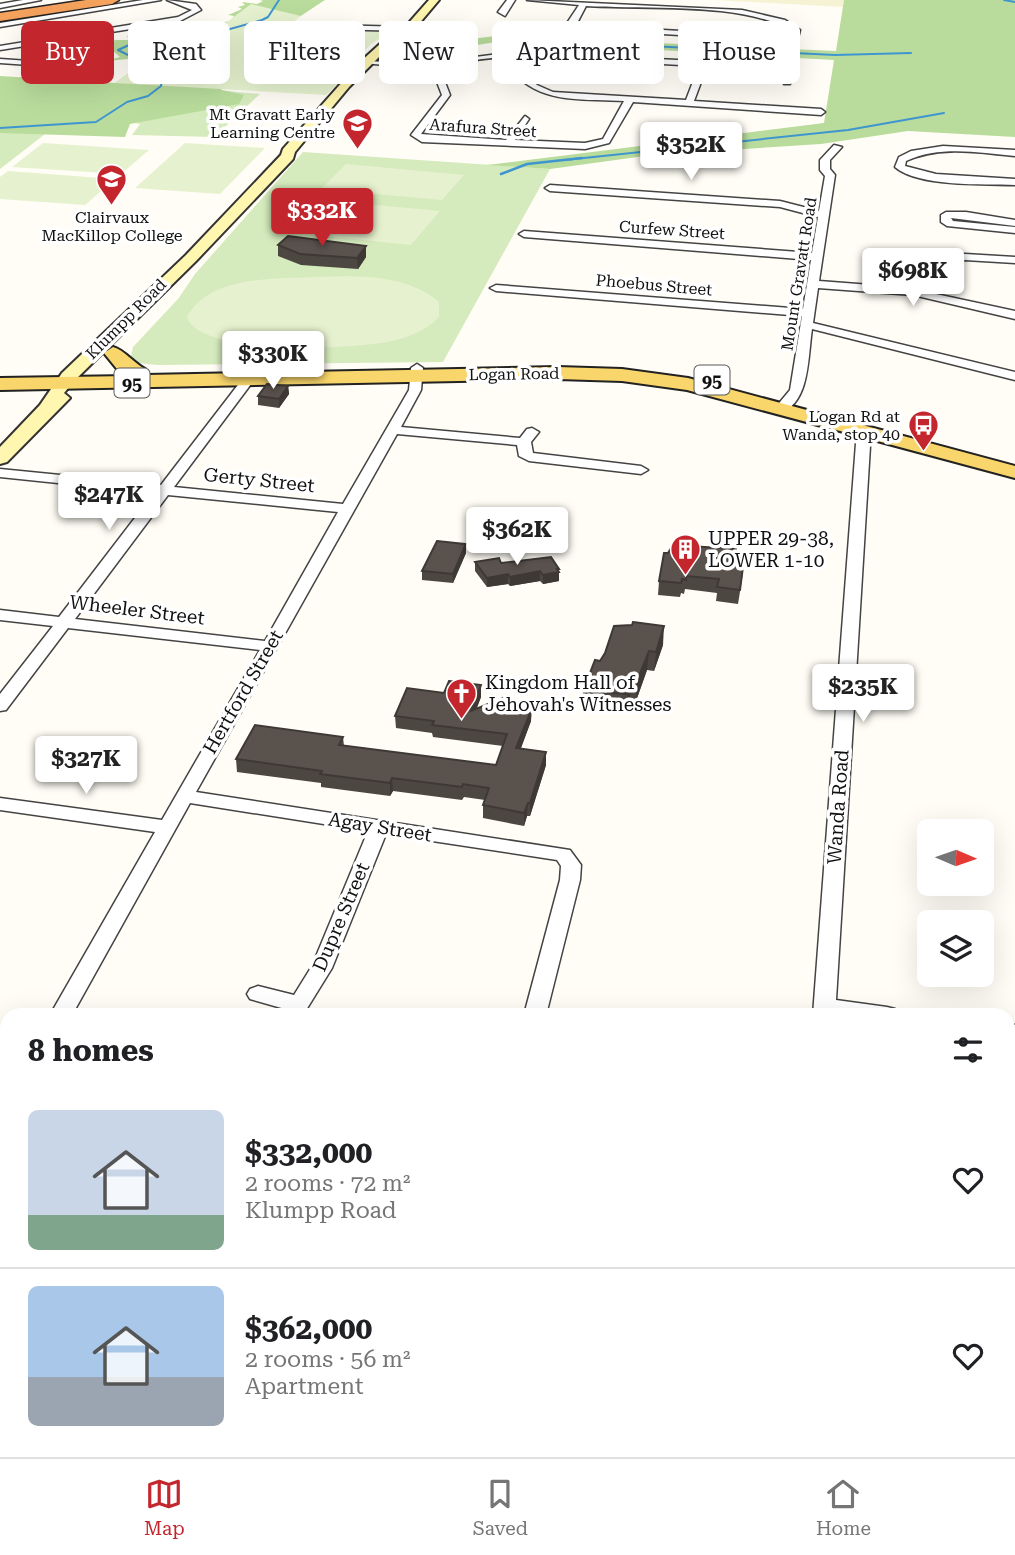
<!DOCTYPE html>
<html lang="en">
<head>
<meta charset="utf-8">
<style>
	:root { --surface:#fff; --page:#f2f2f2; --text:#202124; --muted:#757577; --line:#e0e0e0; --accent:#c4262e }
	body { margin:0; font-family:"Roboto Serif",serif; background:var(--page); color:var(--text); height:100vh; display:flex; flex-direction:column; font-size:26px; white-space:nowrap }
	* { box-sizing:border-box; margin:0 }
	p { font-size:23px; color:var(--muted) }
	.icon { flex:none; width:38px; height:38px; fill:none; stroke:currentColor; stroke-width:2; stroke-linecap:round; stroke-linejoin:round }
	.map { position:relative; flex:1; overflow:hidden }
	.details { position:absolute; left:0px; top:1008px; width:1015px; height:450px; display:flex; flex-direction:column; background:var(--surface); border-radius:21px 21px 0 0; box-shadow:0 7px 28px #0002 }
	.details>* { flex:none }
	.hud { position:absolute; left:21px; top:21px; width:973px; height:63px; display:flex; gap:14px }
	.needle { width:46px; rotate:92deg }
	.buttons { position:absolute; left:917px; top:819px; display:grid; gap:14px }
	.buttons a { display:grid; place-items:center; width:77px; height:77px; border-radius:10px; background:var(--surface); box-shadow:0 7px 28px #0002; font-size:35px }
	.price { position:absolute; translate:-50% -60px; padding:0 16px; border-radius:7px; background:#fff; color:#222; font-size:23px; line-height:46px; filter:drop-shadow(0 2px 4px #0008) }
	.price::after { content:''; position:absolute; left:50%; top:42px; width:21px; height:16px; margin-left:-10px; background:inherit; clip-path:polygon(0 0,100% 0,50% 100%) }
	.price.on { background:var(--accent); color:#fff }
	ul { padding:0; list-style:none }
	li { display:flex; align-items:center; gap:21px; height:175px; padding:0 28px }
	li+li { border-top:2px solid var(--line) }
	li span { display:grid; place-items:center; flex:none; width:196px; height:140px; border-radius:10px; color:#555 }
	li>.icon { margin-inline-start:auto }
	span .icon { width:84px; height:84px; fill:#fffc; stroke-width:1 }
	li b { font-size:30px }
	h2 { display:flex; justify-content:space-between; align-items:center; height:84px; padding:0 28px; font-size:30px }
	.pill { padding:0 24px; border-radius:10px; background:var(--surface); box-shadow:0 7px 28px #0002; font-size:24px; line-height:63px }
	.pill.on { background:var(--accent); color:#fff }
	.dock { display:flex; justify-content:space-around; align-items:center; height:98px; border-top:2px solid var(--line); background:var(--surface); font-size:19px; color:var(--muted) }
	.dock a { display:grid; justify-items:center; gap:4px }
	.dock .on { color:var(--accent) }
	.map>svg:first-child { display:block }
</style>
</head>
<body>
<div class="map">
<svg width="1015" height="1457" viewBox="0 0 1015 1457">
	<rect width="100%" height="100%" fill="#fffdf5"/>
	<!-- farmland -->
	<path fill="#f6f3d4" d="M 714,0 L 844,0 L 843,7 Z"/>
	<!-- green -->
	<g fill="#d5ebbd">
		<path d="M 0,76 L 45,134 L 0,169 Z"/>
		<path d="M 227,91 L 260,94 L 214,137 L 291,139 L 132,135 L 140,124 L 135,123 Z"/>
		<path d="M 303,152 L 550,169 L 443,362 L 157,365 L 139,363 L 131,356 L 133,347 L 178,299 L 195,274 Z"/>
	</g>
	<!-- forest -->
	<g fill="#b9dc9c">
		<path d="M 260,0 L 325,0 L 296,19 L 196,47 L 186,42 L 188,40 L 178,41 L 178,45 L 169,46 L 169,50 L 132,52 L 139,57 L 129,56 L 129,59 L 106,61 L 120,57 L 113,51 L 92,54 L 78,49 L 116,40 L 129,40 L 127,36 L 136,33 L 149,38 L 197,34 L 202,31 L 201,29 L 237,19 L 232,19 L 234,16 L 228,15 L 242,9 L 238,7 L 245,5 L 242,2 L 257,4 L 263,1 Z"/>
		<path d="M 844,0 L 1015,0 L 1015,137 L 908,131 L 821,144 L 652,155 L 550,169 L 487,165 L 824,123 L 834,60 L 502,41 L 459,48 L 445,42 L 496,36 L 836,51 Z"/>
		<path d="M 189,60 L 222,90 L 244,95 L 239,104 L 130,124 L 125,137 L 0,133 L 0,76 L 115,83 L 133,70 L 171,61 Z"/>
	</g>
	<!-- pitch -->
	<g fill="#e6f2cf">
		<path d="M 251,4 L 301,16 L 287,27 L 391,31 L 371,44 L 357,58 L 354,67 L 326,95 L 115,83 L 133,70 L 161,72 Z"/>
		<path d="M 43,143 L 149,150 L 121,174 L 12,167 Z"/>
		<path d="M 185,143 L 265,148 L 220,194 L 135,188 Z"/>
		<path d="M 346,164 L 464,175 L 442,200 L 321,189 Z"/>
		<path d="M 8,171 L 115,179 L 85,205 L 0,199 L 0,177 Z"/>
		<path d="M 312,199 L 440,211 L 411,245 L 278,231 Z"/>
		<path d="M 283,278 C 333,278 397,267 439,302 L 439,317 C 427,330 409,337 392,341 C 357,349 199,357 187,317 C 205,284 248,280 283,278 Z"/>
	</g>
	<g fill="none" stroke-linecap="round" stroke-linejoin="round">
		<!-- stream-far1 -->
		<g stroke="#3f96cf" stroke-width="2">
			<path d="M 1004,0 L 1015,2"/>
			<path d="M 501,39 L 835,55 L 911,53"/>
			<path d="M 152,74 L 140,61 L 118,50 L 129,45 L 205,36 L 262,20 L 268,17 L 279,0"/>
			<path d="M 0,128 L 96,122 L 127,102 L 148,96 L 161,86 L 162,79 L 156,76"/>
			<path d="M 565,160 L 848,130 L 944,113"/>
		</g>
		<!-- stream -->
		<path stroke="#3f96cf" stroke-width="2.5" d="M 501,174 L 527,164 L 582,158"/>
		<defs>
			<g id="minor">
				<path d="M 23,0 L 41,0 L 0,8 L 0,4 Z"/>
				<path d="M 143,0 L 161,0 L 0,27 L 0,23 Z"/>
				<path d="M 167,0 L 196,4 L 201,10 L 180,21 L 0,50 L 0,46 L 178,17 L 192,10 Z"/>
				<path d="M 507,0 L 515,0 L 505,16 L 498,12 Z"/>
				<path d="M 527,0 L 742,10 L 785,20 L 800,30 L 798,38 L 784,41 L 573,29 L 567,23 L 579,5 ZM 586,6 C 644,10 742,1 792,31 L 791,35 L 784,37 L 576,25 Z"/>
				<path d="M 291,24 L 407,27 L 411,29 L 407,31 L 288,28 Z"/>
				<path d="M 514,52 L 777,65 L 792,72 L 790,84 L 784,84 L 784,73 L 776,69 L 707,66 L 694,101 L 821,109 L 825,112 L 821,115 L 633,102 L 609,143 L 585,149 L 422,142 L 411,135 L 442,95 L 435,77 L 439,70 L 363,63 L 367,61 L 443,65 L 460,59 ZM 514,56 L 527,57 L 517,71 L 517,76 C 544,104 588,99 624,101 L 603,139 L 585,143 L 515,140 L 529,119 L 525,116 L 506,140 L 421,134 L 450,95 L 443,77 C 454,57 493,59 514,56 ZM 535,57 L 699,66 L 686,100 L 553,92 L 537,85 L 525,75 Z"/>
				<path d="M 0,59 L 73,64 L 77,66 L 73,68 L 0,63 Z"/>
				<path d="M 834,145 L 842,147 L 830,160 L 830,169 L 835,175 L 819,281 L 910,288 L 947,258 L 965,254 L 1015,257 L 1015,263 L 965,260 L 955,262 L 922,291 L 1015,311 L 1015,319 L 913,295 L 818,288 L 813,323 L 1015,372 L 1015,380 L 812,329 C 808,354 810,402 782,412 L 775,408 L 790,390 L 802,316 L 496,291 L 490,288 L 496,285 L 803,309 L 811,260 L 524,237 L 519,234 L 524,231 L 812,253 L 818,217 L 780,207 L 550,191 L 545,188 L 550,185 L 780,201 L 819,211 L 825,176 L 820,170 L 820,160 Z"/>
				<path d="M 943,146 L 1015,150 L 1015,156 C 979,153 941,145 906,161 L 905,166 L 936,174 L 1015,179 L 1015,185 C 984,184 918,187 895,167 L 899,157 L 911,151 Z"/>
				<path d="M 946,212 L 966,212 L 1015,220 L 1015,226 L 951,218 L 953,221 L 1015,227 L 1015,233 L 947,226 L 941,222 L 941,215 Z"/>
				<path d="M 417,364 L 423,368 L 421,390 L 401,427 L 520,438 L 527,429 L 532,428 L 539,432 L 531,442 L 533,453 L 641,466 L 648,470 L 641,474 L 529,461 L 519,456 L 517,445 L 397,434 L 196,792 L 570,850 L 581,865 L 580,880 L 546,1015 L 524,1015 L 560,880 L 561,866 L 557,860 L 386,834 L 332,968 L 303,1015 L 281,1015 L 285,1009 L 250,999 L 247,994 L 250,989 L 258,986 L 294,995 L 312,966 L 368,831 L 190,803 L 72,1015 L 50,1015 L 155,832 L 0,810 L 0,798 L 162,820 L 260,650 L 68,628 L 6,710 L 0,711 L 0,694 L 53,626 L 0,620 L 0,610 L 59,617 L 154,493 L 0,477 L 0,469 L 161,485 L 244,377 L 248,376 L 254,380 L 174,487 L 343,504 L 409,390 L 411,368 ZM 168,495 L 338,512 L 265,641 L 75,619 Z"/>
				<path d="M 864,426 L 871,430 L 836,1000 L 887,1007 L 895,1009 L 898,1015 L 813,1015 L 857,430 Z"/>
				<path d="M 1008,1024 L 1015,1025 L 1015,1041 L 1008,1040 Z"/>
				<path d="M 0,1061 L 7,1062 L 7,1080 L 0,1079 Z"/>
				<path d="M 7,1102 L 7,1131 L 0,1133 L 0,1104 Z"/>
				<path d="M 0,1260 L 7,1261 L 7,1283 L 0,1282 Z"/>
				<path d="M 400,1451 L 428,1451 L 427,1457 L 399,1457 Z"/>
				<rect x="779" y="1451" width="28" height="6"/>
			</g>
			<path id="secondary" d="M 429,0 L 439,0 L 401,45 L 392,44 L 349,87 L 295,152 L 293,159 L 196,261 L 75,380 L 64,393 L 70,398 L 7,462 L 0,464 L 0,447 L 40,405 L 62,373 L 186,255 L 281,155 L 283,149 L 359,63 L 391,34 L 406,26 Z"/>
			<path id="primary" d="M 113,347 C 124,350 134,363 145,369 L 146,375 L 558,367 L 622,369 L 688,378 L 1015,466 L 1015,478 L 687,390 L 622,381 L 558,379 L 0,390 L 0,378 L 129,376 L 117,369 L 104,353 Z"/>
			<path id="motorway" d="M 86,0 L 119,0 L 112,4 L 0,21 L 0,13 Z"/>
		</defs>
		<!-- minor casing -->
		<use href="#minor" stroke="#444" stroke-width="3"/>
		<!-- secondary casing -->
		<use href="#secondary" stroke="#333" stroke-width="4"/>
		<!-- primary casing -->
		<use href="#primary" stroke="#222" stroke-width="4"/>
		<!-- motorway casing -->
		<use href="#motorway" stroke="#222" stroke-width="3"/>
		<!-- minor -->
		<use href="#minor" fill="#fff" fill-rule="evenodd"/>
		<!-- secondary -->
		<use href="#secondary" fill="#fff6b0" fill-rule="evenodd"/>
		<!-- primary -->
		<use href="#primary" fill="#f9d66b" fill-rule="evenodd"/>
		<!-- motorway -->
		<use href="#motorway" fill="#f5a25d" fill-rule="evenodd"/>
	</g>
	<!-- wall -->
	<g fill="#4d4742">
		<path d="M 278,245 L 366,246 L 366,257 L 358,269 L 301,265 L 278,256 Z"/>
		<path d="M 288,386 L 289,394 L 279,408 L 258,405 L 258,396 Z"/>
		<path d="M 466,553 L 453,583 L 422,580 L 422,571 Z"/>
		<path d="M 668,553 L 737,559 L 743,573 L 738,604 L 716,601 L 717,593 L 685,589 L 684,594 L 681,593 L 680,597 L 658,595 L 659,581 Z"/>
		<path d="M 475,562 L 559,569 L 559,581 L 543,584 L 540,581 L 510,586 L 508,584 L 487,587 L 475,571 Z"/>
		<path d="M 663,645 L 654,671 L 647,670 L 636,701 L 630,700 L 626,713 L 582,710 L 583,691 L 600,661 Z"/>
		<path d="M 481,697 L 476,709 L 531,721 L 521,748 L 546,765 L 530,816 L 527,816 L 524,826 L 483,818 L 483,805 L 485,800 L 464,797 L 462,800 L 393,791 L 390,796 L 321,787 L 321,783 L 237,772 L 236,759 L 343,737 L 344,746 L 496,765 L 503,746 L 433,737 L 432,733 L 396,728 L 395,716 Z"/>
		<path d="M 7,1337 L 7,1394 L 0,1393 L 0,1351 Z"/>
	</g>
	<!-- shaded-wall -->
	<g fill="#3f3936">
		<path d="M 366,246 L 366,257 L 358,269 L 357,258 Z"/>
		<path d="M 288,386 L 289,394 L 279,408 L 279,399 Z"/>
		<path d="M 466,544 L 466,553 L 453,583 L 453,574 Z"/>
		<path d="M 557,569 L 559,569 L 559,581 L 543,584 L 543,575 Z"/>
		<path d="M 540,571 L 540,581 L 510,586 L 510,577 Z"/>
		<path d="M 508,574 L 508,584 L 487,587 L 487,578 Z"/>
		<path d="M 664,626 L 663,645 L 654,671 L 656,652 Z"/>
		<path d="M 649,651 L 647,670 L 636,701 L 637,681 Z"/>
		<path d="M 631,681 L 630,700 L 626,713 L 627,694 Z"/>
		<path d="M 481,685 L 481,697 L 471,724 L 471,711 Z"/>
		<path d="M 532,708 L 531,721 L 516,761 L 516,748 Z"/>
		<path d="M 546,752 L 546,765 L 530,816 L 530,803 Z"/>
		<path d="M 392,778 L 393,791 L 390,796 L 390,783 Z"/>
		<path d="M 528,803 L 527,816 L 524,826 L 524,813 Z"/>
	</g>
	<!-- building -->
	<g fill="#5a524d" stroke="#3f3936" stroke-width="2">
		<path d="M 288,236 L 366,246 L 357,258 L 300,254 L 278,245 Z"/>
		<path d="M 267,384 L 288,386 L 279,399 L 258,396 Z"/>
		<path d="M 437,541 L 466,544 L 453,574 L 422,571 Z"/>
		<path d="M 673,545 L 736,549 L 737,559 L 744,559 L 740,590 L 717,587 L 719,579 L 686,576 L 686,580 L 682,579 L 681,583 L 659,581 L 664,553 L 668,553 Z"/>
		<path d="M 551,557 L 559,569 L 557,569 L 559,572 L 543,575 L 540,571 L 510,577 L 508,574 L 487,578 L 475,562 L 499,558 L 501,563 Z"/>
		<path d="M 633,622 L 664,626 L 656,652 L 649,651 L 637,681 L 631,681 L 627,694 L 583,691 L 595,660 L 600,661 L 605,653 L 614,626 L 632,625 Z"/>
		<path d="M 449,681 L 481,685 L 471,711 L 505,697 L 512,698 L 522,707 L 532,708 L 516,748 L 546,752 L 530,803 L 528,803 L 524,813 L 483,805 L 489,788 L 463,784 L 462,787 L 392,778 L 390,783 L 320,774 L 322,771 L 236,759 L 255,725 L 343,737 L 339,745 L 496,765 L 507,734 L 432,725 L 434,721 L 395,716 L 407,688 L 444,693 Z"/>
		<path d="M 7,1337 L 7,1375 L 0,1373 L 0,1351 Z"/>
	</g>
	<!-- icons -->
	<defs>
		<symbol id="school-pin" viewBox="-11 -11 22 30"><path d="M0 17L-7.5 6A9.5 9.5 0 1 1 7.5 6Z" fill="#c4262e" stroke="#fff"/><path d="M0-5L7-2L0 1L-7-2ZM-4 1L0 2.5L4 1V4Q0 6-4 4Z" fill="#fff"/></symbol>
		<symbol id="bus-pin" viewBox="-11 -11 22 30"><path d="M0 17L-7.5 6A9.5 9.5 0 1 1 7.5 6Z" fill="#c4262e" stroke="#fff"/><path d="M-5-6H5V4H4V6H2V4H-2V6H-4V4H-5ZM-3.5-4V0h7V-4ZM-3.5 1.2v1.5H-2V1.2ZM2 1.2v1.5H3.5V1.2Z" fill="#fff"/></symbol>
		<symbol id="building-pin" viewBox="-11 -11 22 30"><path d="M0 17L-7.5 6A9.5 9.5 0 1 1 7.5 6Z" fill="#c4262e" stroke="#fff"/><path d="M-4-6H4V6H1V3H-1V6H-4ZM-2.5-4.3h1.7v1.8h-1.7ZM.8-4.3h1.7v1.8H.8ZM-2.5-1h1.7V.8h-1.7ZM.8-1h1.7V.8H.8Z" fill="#fff"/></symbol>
		<symbol id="church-pin" viewBox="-11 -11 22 30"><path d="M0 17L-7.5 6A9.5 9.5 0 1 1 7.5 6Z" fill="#c4262e" stroke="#fff"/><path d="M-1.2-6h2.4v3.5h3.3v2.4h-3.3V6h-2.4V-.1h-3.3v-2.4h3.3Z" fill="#fff"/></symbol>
	</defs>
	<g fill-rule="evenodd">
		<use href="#school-pin" x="340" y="106" width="35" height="47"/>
		<use href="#school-pin" x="94" y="162" width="35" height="47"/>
		<use href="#bus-pin" x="906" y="408" width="35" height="47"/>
		<use href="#building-pin" x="668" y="532" width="35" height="47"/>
		<use href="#church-pin" x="444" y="676" width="35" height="47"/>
	</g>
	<g text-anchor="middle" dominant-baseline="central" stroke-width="7" stroke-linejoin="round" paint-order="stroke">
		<!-- far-poi labels -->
		<g font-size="16" fill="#111" stroke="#fff" text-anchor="end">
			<text x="335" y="114">Mt Gravatt Early<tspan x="335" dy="18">Learning Centre</tspan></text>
			<text x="112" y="217" text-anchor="middle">Clairvaux<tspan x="112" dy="18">MacKillop College</tspan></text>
			<text x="900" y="416">Logan Rd at<tspan x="900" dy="18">Wanda, stop 40</tspan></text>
		</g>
		<!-- far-street labels -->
		<g font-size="16" fill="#111" stroke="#fff">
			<text transform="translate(483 128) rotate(4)">Arafura Street</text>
			<text transform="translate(672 230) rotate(4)">Curfew Street</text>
			<text transform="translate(799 274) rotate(-81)">Mount Gravatt Road</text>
			<text transform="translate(654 285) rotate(5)">Phoebus Street</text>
			<text transform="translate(126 319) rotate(-45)">Klumpp Road</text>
			<text transform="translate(514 374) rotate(-1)">Logan Road</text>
		</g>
		<!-- shield labels -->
		<g fill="#fff" stroke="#585858" stroke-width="2">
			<rect x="694.5" y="365.5" width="35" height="29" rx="5"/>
			<rect x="114.5" y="368.5" width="35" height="29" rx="5"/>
		</g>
		<g font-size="18" font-weight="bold" fill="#111">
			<text x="712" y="380">95</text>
			<text x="132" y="383">95</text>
		</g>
		<!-- street labels -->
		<g font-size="19" fill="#111" stroke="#fff">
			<text transform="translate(259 480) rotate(6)">Gerty Street</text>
			<text transform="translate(137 610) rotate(7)">Wheeler Street</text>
			<text transform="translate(243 692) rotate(-60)">Hertford Street</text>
			<text transform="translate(838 807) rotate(-86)">Wanda Road</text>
			<text transform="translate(380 827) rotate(9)">Agay Street</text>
			<text transform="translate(341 917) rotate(-67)">Dupre Street</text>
		</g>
		<!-- poi labels -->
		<g font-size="19" fill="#111" stroke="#fff" text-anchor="start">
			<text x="708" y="538">UPPER 29-38,<tspan x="708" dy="22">LOWER 1-10</tspan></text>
			<text x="485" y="682">Kingdom Hall of<tspan x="485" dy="22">Jehovah's Witnesses</tspan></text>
		</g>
	</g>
</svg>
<div class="buttons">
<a><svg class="needle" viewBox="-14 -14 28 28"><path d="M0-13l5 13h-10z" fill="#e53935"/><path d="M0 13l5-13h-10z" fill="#757577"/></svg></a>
<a><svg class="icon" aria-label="layers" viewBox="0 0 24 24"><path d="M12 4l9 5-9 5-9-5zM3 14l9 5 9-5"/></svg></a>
</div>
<b class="price" style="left:691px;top:182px">$352K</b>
<b class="price on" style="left:322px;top:248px">$332K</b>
<b class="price" style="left:913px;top:308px">$698K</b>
<b class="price" style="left:273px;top:391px">$330K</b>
<b class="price" style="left:109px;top:532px">$247K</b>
<b class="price" style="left:517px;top:567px">$362K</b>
<b class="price" style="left:863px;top:724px">$235K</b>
<b class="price" style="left:86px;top:796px">$327K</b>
<div class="hud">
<a class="pill on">Buy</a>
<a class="pill">Rent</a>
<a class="pill">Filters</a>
<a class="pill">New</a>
<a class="pill">Apartment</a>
<a class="pill">House</a>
</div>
<section class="details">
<h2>8 homes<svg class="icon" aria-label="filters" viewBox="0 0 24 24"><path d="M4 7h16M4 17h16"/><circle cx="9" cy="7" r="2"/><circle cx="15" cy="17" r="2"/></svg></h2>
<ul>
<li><span style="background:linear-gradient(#c9d6e8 75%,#7fa58c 0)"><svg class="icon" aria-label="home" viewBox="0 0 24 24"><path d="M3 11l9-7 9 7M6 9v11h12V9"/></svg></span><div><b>$332,000</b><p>2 rooms · 72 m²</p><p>Klumpp Road</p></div><svg class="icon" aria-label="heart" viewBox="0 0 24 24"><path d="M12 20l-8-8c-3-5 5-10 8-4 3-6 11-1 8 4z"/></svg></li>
<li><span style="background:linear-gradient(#a9c7e8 65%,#9aa5b1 0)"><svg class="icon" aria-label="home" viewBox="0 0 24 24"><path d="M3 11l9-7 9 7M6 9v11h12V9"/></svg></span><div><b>$362,000</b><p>2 rooms · 56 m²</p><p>Apartment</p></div><svg class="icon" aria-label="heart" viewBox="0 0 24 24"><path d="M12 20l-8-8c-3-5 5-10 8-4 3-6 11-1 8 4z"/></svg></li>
</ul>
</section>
</div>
<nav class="dock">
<a class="on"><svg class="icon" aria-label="map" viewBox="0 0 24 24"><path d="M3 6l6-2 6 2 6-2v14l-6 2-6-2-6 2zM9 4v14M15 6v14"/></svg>Map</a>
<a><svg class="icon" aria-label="saved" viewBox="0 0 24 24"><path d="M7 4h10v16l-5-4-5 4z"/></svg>Saved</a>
<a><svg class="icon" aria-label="home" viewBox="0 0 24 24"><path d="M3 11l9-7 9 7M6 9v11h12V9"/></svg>Home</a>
</nav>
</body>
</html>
